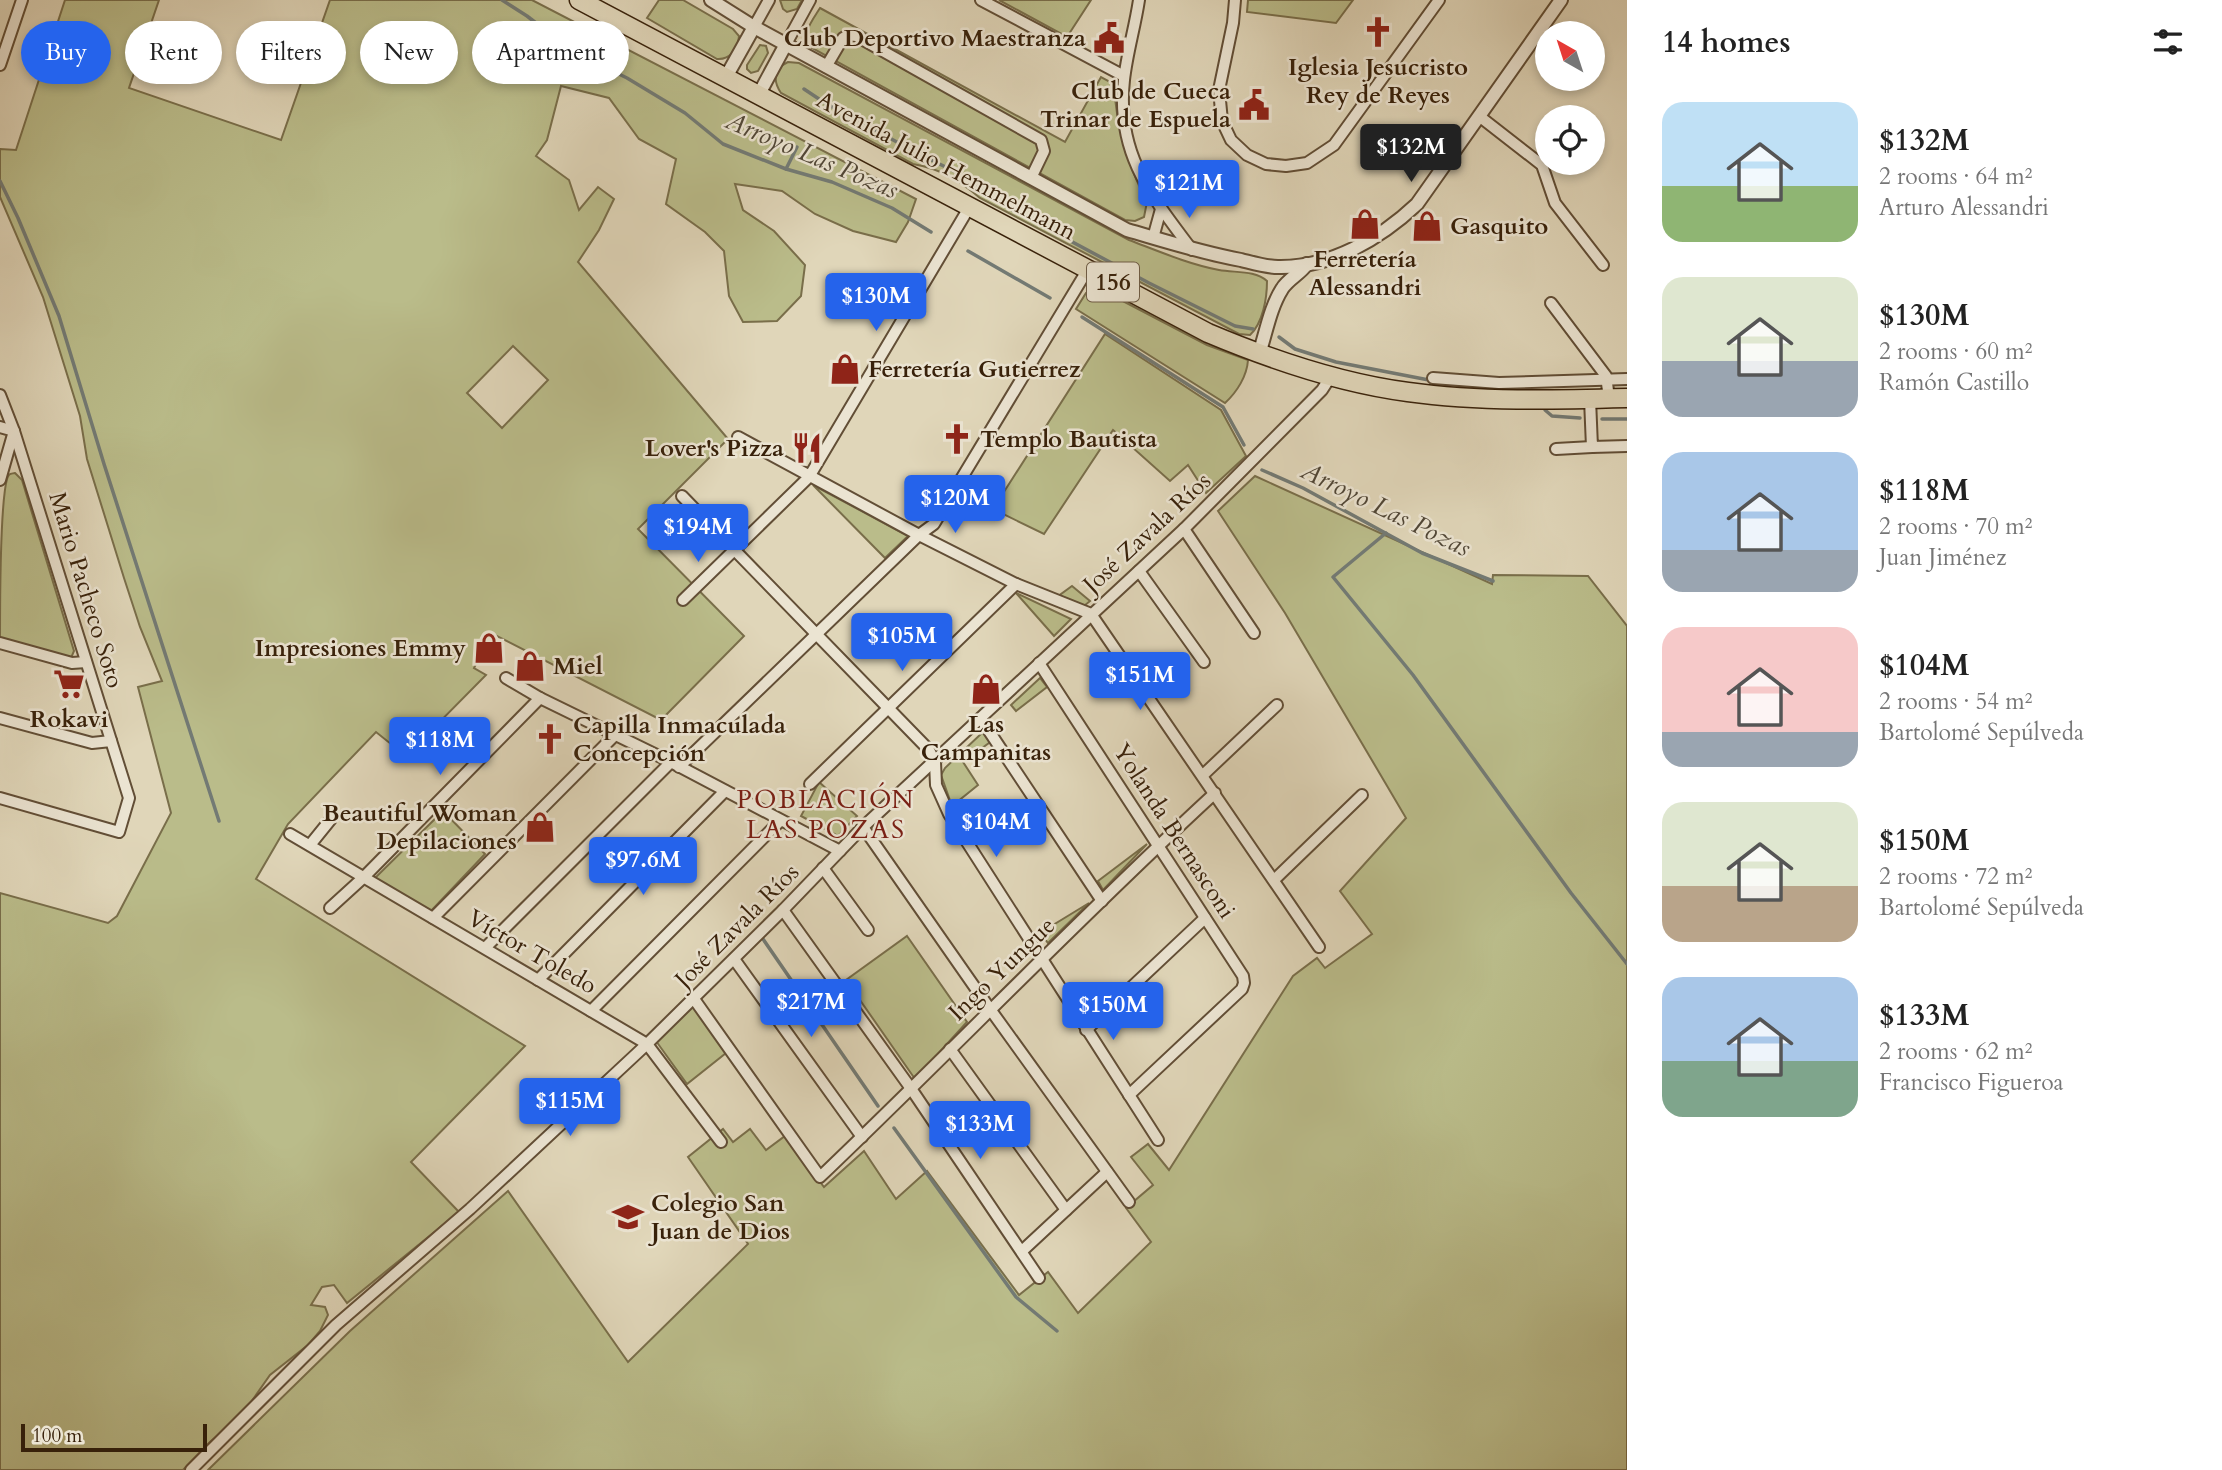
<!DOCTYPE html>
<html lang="en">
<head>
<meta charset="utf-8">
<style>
	:root { --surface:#fff; --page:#f6f6f6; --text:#222; --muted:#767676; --accent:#2563eb }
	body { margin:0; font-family:Cardo,serif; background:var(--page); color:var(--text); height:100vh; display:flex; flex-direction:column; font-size:26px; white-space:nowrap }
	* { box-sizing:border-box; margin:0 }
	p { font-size:23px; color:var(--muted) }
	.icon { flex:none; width:38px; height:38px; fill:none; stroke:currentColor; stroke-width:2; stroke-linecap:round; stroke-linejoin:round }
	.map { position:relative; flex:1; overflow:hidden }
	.panel { display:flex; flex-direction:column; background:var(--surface); width:595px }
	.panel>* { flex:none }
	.banner { position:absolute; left:21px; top:21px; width:665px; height:63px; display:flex; gap:14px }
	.needle { width:46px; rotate:321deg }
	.fabs { position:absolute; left:1535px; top:21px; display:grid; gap:14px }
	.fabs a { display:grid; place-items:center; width:70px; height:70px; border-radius:50%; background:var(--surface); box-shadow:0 4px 10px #0003; font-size:35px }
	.scale { position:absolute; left:21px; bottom:18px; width:186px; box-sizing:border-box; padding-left:7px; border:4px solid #38210a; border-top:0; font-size:19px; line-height:24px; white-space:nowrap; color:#38210a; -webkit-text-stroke:5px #ebe4d2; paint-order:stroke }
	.price { position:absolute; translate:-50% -60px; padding:0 16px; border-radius:7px; background:var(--accent); color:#fff; font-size:23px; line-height:46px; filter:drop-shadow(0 2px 4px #0008) }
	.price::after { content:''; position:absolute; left:50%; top:42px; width:21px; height:16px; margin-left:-10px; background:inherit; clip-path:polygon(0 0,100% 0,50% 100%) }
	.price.selected { background:#222; color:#fff }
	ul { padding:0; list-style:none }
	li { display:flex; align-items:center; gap:21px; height:175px; padding:0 35px }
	li span { display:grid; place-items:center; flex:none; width:196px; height:140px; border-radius:21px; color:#555 }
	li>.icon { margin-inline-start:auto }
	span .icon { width:84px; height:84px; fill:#fffc; stroke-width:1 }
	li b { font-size:30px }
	h2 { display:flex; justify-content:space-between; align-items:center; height:84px; padding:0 35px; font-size:30px }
	.chip { padding:0 24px; border-radius:32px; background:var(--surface); box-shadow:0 4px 10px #0003; font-size:24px; line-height:63px }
	.chip.selected { background:var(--accent); color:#fff }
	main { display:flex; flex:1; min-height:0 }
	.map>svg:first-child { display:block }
</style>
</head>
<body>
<main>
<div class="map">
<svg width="1627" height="1470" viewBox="0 0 1627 1470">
	<rect width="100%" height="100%" fill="#e0d6b9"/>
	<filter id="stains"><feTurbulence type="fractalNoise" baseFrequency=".00286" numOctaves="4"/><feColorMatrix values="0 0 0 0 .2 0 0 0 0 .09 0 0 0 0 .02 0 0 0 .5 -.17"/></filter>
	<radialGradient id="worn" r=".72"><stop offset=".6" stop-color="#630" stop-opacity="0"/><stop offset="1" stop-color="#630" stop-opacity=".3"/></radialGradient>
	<!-- green -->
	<g fill="#babc8a" stroke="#796e4a" stroke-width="2" fill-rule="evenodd">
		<path d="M 65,0 L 159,0 L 129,88 L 281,140 L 330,0 L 532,0 L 916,199 L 908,222 L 896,242 L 853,231 L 815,214 L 782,191 L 735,184 L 743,210 L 774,231 L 805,265 L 801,296 L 777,321 L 743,322 L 729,296 L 724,251 L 705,232 L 666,204 L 676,159 L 639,139 L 609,98 L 561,86 L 547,140 L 536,156 L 569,180 L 579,210 L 598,187 L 614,199 L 599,230 L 578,262 L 728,439 L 638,529 L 744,636 L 661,720 L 491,633 L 474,668 L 486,675 L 406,756 L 376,732 L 288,824 L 256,879 L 525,1046 L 411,1162 L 459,1212 L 347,1303 L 334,1285 L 322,1287 L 311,1305 L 325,1307 L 328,1315 L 320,1331 L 308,1345 L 270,1375 L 242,1415 L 210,1442 L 183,1470 L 0,1470 L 0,893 L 108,923 L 117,916 L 171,813 L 138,687 L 162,681 L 140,627 L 124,578 L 87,459 L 80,416 L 43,297 L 0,197 L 0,149 L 16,150 ZM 513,346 L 548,380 L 502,428 L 467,393 Z"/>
		<path d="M 659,0 L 683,0 L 733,29 L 739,36 C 738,49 730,60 717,59 L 647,18 Z"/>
		<path d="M 780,0 L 802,0 L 797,9 L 787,12 L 783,9 Z"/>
		<path d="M 999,0 L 1091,0 L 1067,37 Z"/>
		<path d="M 1248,0 L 1353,0 L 1336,23 L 1247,12 Z"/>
		<path d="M 820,8 L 1065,142 L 1101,77 L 1114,84 C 1116,127 1127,164 1147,202 L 1144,217 L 1135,221 L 1125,220 L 812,48 C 800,34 812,21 820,8 Z"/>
		<path d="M 760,45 L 766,46 L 768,53 L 758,71 L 751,73 L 747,69 L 747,65 Z"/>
		<path d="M 788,62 L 799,63 L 1129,240 C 1158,251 1188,264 1219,270 C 1235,273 1255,270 1267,281 C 1267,298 1263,323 1250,335 L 1239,334 L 980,198 C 959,180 941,169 913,164 L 781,93 C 773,81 773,69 788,62 Z"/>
		<path d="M 1096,287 L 1207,345 L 1248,360 C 1247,376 1237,392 1225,403 L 1076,309 L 1086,293 Z"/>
		<path d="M 1105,334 L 1221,410 L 1246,456 L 1206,493 L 1188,465 L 1170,481 L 1113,430 L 1044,534 L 993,509 Z"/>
		<path d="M 15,473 L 22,480 L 74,651 L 71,658 L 0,638 C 0,603 0,505 7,479 C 9,473 10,474 15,473 Z"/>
		<path d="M 1255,476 L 1492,584 L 1493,575 L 1588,576 L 1627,626 L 1627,1470 L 208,1470 L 350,1331 L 508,1191 L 628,1362 L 748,1244 L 688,1157 L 723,1129 L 733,1142 L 750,1129 L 766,1150 L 785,1136 L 824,1187 L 864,1151 L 896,1199 L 927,1171 L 1019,1295 L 1048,1272 L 1078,1313 L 1151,1242 L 1126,1208 L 1153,1185 L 1131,1157 L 1148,1144 L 1169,1170 L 1293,976 L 1317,958 L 1325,968 L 1372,934 L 1340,891 L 1406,818 L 1285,613 L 1218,511 Z"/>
		<path d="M 813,485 L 908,536 L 885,558 Z"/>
		<path d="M 1072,586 L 1090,601 L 1084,606 L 1057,597 Z"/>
		<path d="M 1016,593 L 1071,619 L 1054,636 Z"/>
		<path d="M 1040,678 L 1047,687 L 1016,711 L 1011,705 Z"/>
		<path d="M 983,732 L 987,732 L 993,740 L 963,762 L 978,785 L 952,806 L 941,775 L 945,768 Z"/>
		<path d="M 819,782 L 857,816 L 838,836 L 801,816 Z"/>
		<path d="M 443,811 L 485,854 L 430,912 L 373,880 Z"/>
		<path d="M 1147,844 L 1103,890 L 1098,881 Z"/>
		<path d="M 1089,903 L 1048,943 L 1040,933 Z"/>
		<path d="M 907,936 L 967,1022 L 915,1079 L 846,980 Z"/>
		<path d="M 693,1006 L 726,1053 L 687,1084 L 656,1041 Z"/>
	</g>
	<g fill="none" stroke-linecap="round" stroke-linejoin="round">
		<!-- stream -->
		<g stroke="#737a74" stroke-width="3.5">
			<path d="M 502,0 L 527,16 L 572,51 L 627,78 L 685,113 L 723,144 L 786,169 L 832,182 L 892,208 L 931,232"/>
			<path d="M 804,89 L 825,103 L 919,154 L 962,175 L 992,199 L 1149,283 L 1235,326 L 1253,329"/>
			<path d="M 786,169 L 797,147"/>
			<path d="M 0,181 L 18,218 L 59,316 L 104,464 L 219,821"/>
			<path d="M 968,251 L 1050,298"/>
			<path d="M 1082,317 L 1223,407 L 1244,445"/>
			<path d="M 1279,337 L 1295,349 L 1336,362 L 1434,381"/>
			<path d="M 1545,410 L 1552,416 L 1580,418"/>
			<path d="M 1602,419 L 1627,419"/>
			<path d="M 1262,470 L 1303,488 L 1422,553 L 1493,581"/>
			<path d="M 1386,533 L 1333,577 L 1413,675 L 1571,893 L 1627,964"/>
			<path d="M 763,939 L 878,1106"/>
			<path d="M 894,1128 L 1016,1297 L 1057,1331"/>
		</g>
		<defs>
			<g id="minor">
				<path d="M 981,0 L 1124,76"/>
				<path d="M 1139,0 C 1135,27 1127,53 1124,80 C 1116,153 1150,194 1192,250"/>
				<path d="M 1235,0 L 1233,23 L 1219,90 L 1222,121 L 1231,140 L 1247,155 L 1266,164 L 1286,166 L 1307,163 L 1334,145 L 1439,0"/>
				<path d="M 754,27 L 769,0"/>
				<path d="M 786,44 L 810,0"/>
				<path d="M 0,65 L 22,0"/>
				<path d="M 826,67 L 843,38 L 848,35 L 856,36 L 1041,140 L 1044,151 L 1031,178"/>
				<path d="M 1479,116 L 1542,165 L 1555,203 L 1603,265"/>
				<path d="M 1153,238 L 1161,209"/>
				<path d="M 1551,303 L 1606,376 L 1609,398"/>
				<path d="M 1433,378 L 1499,383 L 1627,379"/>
				<path d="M 0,395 L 14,431 L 129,798 L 119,832 L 0,798"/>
				<path d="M 1590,399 L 1592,447 L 1627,446"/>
				<path d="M 0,427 L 14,431 L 0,480"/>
				<path d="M 738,437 L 919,535 L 1016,584 L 1091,614 L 1319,947"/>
				<path d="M 1556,449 L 1592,447"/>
				<path d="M 682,496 L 929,750 L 935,762 L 936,785 L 949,814 L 1158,1140"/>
				<path d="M 1184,529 L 1254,633"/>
				<path d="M 1139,571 L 1204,662"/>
				<path d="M 683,600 L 809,477 L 970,206"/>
				<path d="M 0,643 L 72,663 L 86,662"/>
				<path d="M 1039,663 L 1243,976 L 1244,983 L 1242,989 L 1129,1095"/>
				<path d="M 506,678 L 540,698 L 671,762 L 840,851"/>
				<path d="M 0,718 L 92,743 L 111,741"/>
				<path d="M 981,719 L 1102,901"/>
				<path d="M 679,767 L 919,535 L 934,524 L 1088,269"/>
				<path d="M 1203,775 L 1277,705"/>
				<path d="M 810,784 L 1016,584"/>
				<path d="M 863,827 L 990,1009 L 1129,1202"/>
				<path d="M 290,834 L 647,1044 L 721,1142"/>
				<path d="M 310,845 L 331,819"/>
				<path d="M 823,868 L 868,930"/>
				<path d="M 1274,880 L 1362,795"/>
				<path d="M 330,908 L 364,877 L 540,698"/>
				<path d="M 783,910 L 912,1090 L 1039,1278"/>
				<path d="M 433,918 L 615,735"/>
				<path d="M 485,948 L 671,762"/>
				<path d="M 734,959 L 862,1137"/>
				<path d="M 538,980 L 725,791"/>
				<path d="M 694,999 L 820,1177 C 953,1050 1080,917 1215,793"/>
				<path d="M 591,1011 L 780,821"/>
				<path d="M 1086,1030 L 1205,918"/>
				<path d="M 950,1049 L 1066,1210"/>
				<path d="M 1022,1251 L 1107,1172"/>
				<path d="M 191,1470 L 336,1325 L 470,1209 L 647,1044 L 783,910 L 863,827 L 1184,529 L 1322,390 L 1331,376"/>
			</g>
			<g id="tertiary">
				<path d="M 711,0 L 754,27 L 1127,230 C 1165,241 1202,253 1241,260 C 1253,263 1266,267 1278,267 C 1330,268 1380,239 1417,204 L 1561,0"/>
				<path d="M 726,77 L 754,27"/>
				<path d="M 759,94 L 786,44"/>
				<path d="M 1259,354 C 1266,333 1270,308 1282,289 C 1288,279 1300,274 1307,264"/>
			</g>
			<path id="trunk" d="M 579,0 L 1208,333 C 1272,360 1339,383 1408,392 C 1480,402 1554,400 1627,398"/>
		</defs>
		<!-- minor casing -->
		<use href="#minor" stroke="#624e36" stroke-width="14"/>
		<!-- tertiary casing -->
		<use href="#tertiary" stroke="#624e36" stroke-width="16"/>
		<!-- trunk casing -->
		<use href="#trunk" stroke="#38210a" stroke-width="21"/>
		<!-- minor -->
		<use href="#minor" stroke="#ebe4d2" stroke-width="10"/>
		<!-- tertiary -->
		<use href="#tertiary" stroke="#ebe4d2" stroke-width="12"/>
		<!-- trunk -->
		<use href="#trunk" stroke="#e0d6b9" stroke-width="18"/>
	</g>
	<!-- icons -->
	<defs>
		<symbol id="church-bare" viewBox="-9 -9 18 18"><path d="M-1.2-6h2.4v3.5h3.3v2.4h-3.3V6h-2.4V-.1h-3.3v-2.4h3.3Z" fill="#8f2418" stroke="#ebe4d2" stroke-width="2.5" paint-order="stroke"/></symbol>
		<symbol id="civic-bare" viewBox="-9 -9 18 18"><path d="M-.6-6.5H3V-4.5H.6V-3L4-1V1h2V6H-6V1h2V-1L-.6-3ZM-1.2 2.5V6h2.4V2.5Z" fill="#8f2418" stroke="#ebe4d2" stroke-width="2.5" paint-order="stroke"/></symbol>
		<symbol id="shop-bare" viewBox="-9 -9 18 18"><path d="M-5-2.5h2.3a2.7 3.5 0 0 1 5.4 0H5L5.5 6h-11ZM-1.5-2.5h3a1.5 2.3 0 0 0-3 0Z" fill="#8f2418" stroke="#ebe4d2" stroke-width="2.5" paint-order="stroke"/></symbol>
		<symbol id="restaurant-bare" viewBox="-9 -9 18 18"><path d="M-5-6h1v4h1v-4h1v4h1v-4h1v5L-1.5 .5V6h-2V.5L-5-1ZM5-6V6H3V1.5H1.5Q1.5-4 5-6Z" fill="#8f2418" stroke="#ebe4d2" stroke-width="2.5" paint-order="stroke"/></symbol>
		<symbol id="supermarket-bare" viewBox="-9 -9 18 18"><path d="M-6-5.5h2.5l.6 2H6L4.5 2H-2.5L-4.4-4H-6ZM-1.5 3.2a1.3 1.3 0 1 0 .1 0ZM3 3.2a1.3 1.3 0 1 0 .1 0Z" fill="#8f2418" stroke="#ebe4d2" stroke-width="2.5" paint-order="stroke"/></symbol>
		<symbol id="school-bare" viewBox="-9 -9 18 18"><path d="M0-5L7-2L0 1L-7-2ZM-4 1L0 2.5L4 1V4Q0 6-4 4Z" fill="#8f2418" stroke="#ebe4d2" stroke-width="2.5" paint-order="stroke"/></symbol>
	</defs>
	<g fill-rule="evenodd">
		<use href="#church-bare" x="1356" y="10" width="44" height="44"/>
		<use href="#civic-bare" x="1087" y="16" width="44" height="44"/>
		<use href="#civic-bare" x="1232" y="83" width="44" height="44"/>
		<use href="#shop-bare" x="1343" y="202" width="44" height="44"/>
		<use href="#shop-bare" x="1405" y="204" width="44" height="44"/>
		<use href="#shop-bare" x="823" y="347" width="44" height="44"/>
		<use href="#church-bare" x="935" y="417" width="44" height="44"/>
		<use href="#restaurant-bare" x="785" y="426" width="44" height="44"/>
		<use href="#shop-bare" x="467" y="626" width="44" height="44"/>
		<use href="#shop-bare" x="508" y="644" width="44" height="44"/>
		<use href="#supermarket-bare" x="47" y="662" width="44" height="44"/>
		<use href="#shop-bare" x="964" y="667" width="44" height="44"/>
		<use href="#church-bare" x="528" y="717" width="44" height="44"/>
		<use href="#shop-bare" x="518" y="805" width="44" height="44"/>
		<use href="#school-bare" x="606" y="1195" width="44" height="44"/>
	</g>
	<g text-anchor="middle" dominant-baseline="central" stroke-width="5" stroke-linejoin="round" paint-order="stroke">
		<!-- shield labels -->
		<rect fill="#ebe4d2" stroke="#6e5c46" stroke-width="2" x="1087" y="262.5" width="52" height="39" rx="5"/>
		<g font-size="23" font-weight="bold" fill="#38210a">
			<text x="1113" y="282">156</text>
		</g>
		<!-- poi labels -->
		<g font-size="24" font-weight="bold" fill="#38210a" stroke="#ebe4d2" text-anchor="start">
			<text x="1086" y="38" text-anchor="end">Club Deportivo Maestranza</text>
			<text x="1378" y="67" text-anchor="middle">Iglesia Jesucristo<tspan x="1378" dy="28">Rey de Reyes</tspan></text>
			<text x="1231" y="91" text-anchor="end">Club de Cueca<tspan x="1231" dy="28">Trinar de Espuela</tspan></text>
			<text x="1450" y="226">Gasquito</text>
			<text x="1365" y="259" text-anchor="middle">Ferretería<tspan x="1365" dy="28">Alessandri</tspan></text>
			<text x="868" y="369">Ferretería Gutierrez</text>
			<text x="980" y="439">Templo Bautista</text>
			<text x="784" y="448" text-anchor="end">Lover's Pizza</text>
			<text x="466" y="648" text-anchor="end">Impresiones Emmy</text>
			<text x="553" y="666">Miel</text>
			<text x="69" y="719" text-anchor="middle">Rokavi</text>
			<text x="986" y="724" text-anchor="middle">Las<tspan x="986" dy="28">Campanitas</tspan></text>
			<text x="573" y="725">Capilla Inmaculada<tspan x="573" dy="28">Concepción</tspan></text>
			<text x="517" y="813" text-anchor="end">Beautiful Woman<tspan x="517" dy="28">Depilaciones</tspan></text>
			<text x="651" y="1203">Colegio San<tspan x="651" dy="28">Juan de Dios</tspan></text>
		</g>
		<!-- street labels -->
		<g font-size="24" fill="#38210a" stroke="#ebe4d2">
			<text transform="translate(946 166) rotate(28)">Avenida Julio Hemmelmann</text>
			<text transform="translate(1147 533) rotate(-43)">José Zavala Ríos</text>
			<text transform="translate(86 590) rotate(73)">Mario Pacheco Soto</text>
			<text transform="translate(1174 831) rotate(57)">Yolanda Bernasconi</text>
			<text transform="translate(737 926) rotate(-45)">José Zavala Ríos</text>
			<text transform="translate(532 952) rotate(30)">Víctor Toledo</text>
			<text transform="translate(1002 969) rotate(-44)">Ingo Yungue</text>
		</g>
		<!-- water labels -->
		<g font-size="26" font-style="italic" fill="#504636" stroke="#ebe4d2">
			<text transform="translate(812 155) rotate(23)">Arroyo Las Pozas</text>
			<text transform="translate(1386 509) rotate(26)">Arroyo Las Pozas</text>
		</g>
		<!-- neighbourhood labels -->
		<g font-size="26" letter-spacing="2" fill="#7a1f14" stroke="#ebe4d2">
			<text x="826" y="799">POBLACIÓN<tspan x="826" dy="30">LAS POZAS</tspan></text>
		</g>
	</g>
	<rect width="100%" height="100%" filter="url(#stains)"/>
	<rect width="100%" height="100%" fill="url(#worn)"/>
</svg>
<div class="fabs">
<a><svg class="needle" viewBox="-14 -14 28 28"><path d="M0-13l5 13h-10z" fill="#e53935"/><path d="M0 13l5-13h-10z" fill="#767676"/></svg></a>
<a><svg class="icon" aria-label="locate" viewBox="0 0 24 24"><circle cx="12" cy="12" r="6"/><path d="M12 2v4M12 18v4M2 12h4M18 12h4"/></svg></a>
</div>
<div class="scale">100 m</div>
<b class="price selected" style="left:1411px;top:184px">$132M</b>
<b class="price" style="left:1189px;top:220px">$121M</b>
<b class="price" style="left:876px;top:333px">$130M</b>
<b class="price" style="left:955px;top:535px">$120M</b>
<b class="price" style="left:698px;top:564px">$194M</b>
<b class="price" style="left:902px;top:673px">$105M</b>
<b class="price" style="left:1140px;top:712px">$151M</b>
<b class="price" style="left:440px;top:777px">$118M</b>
<b class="price" style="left:996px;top:859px">$104M</b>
<b class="price" style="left:643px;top:897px">$97.6M</b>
<b class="price" style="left:811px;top:1039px">$217M</b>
<b class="price" style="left:1113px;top:1042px">$150M</b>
<b class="price" style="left:570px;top:1138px">$115M</b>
<b class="price" style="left:980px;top:1161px">$133M</b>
<div class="banner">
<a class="chip selected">Buy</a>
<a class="chip">Rent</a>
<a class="chip">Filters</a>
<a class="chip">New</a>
<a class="chip">Apartment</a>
</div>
</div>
<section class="panel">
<h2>14 homes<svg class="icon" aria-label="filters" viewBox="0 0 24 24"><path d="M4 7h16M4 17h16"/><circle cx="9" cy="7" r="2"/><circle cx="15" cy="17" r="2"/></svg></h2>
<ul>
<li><span style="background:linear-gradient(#bfe0f5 60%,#8fb573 0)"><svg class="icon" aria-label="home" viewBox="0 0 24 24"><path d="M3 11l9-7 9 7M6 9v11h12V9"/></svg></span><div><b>$132M</b><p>2 rooms · 64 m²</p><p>Arturo Alessandri</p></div></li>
<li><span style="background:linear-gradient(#dfe7d0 60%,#9aa5b1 0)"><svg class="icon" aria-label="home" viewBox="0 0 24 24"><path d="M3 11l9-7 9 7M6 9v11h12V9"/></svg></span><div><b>$130M</b><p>2 rooms · 60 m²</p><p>Ramón Castillo</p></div></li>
<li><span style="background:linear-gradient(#a9c7e8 70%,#9aa5b1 0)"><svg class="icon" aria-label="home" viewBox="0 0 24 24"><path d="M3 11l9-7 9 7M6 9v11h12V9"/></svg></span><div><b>$118M</b><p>2 rooms · 70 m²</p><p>Juan Jiménez</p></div></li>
<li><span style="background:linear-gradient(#f6c9c9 75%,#9aa5b1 0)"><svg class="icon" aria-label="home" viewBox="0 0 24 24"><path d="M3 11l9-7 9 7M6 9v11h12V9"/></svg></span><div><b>$104M</b><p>2 rooms · 54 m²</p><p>Bartolomé Sepúlveda</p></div></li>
<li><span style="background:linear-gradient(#dfe7d0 60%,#b9a48a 0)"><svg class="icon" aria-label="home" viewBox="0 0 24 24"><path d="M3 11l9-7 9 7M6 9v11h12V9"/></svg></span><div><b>$150M</b><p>2 rooms · 72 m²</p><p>Bartolomé Sepúlveda</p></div></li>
<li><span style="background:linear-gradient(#a9c7e8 60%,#7fa58c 0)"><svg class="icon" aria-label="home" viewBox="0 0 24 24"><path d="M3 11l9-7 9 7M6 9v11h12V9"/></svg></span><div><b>$133M</b><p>2 rooms · 62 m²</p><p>Francisco Figueroa</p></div></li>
</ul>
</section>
</main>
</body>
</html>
